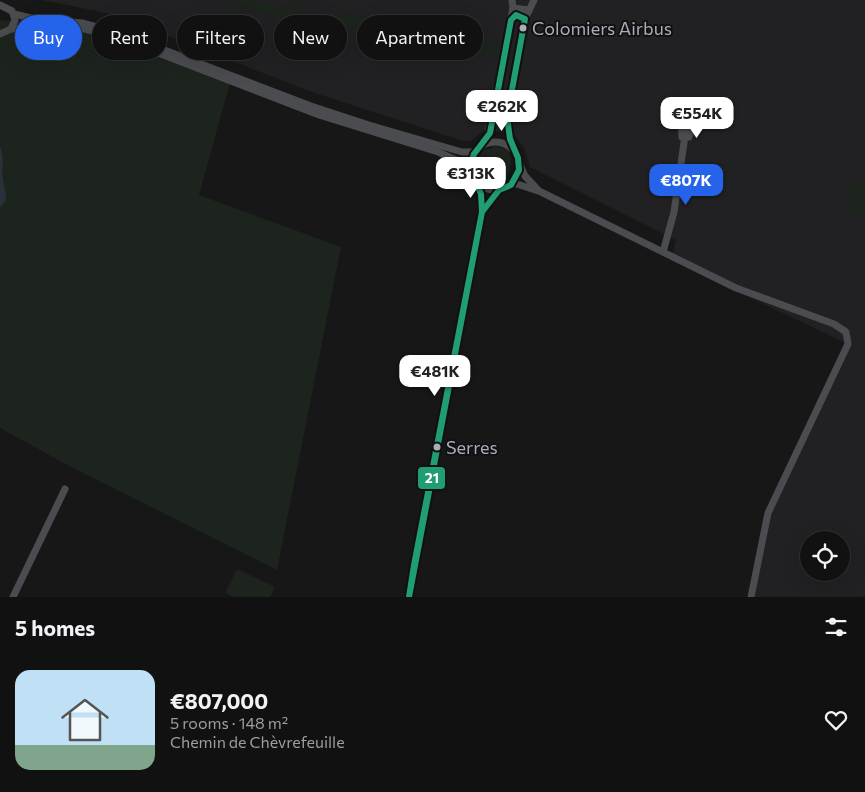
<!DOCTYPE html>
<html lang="en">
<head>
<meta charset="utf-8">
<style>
	:root { --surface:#111; --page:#1e1f1f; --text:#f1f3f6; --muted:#9c9d9f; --line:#303131; --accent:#2563eb }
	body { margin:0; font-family:Commissioner,sans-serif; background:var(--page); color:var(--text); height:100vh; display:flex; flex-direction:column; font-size:19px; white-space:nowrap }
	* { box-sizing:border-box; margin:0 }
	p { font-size:16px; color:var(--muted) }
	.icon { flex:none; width:28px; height:28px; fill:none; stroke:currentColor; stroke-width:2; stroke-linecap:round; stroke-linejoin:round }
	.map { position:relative; height:597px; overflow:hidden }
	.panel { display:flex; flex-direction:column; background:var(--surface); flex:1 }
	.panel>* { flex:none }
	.top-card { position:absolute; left:15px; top:15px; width:500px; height:45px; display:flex; gap:10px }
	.buttons { position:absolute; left:800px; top:531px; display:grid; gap:10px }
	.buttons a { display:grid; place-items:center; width:50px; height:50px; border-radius:50%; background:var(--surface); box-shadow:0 5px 20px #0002,0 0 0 1px var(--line); font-size:25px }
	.price { position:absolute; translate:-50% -42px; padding:0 11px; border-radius:10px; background:#fff; color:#222; font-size:16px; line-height:32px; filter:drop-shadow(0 1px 2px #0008) }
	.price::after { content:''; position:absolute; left:50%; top:30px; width:15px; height:11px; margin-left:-8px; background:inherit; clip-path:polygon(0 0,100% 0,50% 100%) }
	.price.active { background:var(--accent); color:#fff }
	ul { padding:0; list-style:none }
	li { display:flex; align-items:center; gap:15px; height:125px; padding:0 15px }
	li+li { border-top:1px solid var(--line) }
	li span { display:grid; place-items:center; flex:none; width:140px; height:100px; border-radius:15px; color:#555 }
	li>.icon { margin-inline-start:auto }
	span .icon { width:60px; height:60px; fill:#fffc; stroke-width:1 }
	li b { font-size:21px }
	h2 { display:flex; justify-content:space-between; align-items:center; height:60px; padding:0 15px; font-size:21px }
	.chip { padding:0 18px; border-radius:22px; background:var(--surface); box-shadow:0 5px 20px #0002,0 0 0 1px var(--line); font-size:18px; line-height:45px }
	.chip.active { background:var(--accent); color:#fff }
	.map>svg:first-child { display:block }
</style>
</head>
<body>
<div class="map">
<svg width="865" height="597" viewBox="0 0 865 597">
	<rect width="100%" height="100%" fill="#171717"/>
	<!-- built -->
	<path fill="#212123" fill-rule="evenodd" d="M 42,0 L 865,0 L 865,597 L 751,597 L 762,533 L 848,344 L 671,260 L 676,240 L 530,167 L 524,148 L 513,133 L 484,130 L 471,141 L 463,141 L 315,93 L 111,14 ZM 809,540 L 841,540 L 841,572 L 809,572 Z"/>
	<!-- green -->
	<g fill="#1d241e">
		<path d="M 231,0 L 247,0 L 290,8 L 292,0 L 303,2 L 301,13 L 292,20 L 248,11 L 244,8 L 230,5 Z"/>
		<path d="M 336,12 L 486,41 L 480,58 L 455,53 L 442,45 L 342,26 Z"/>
		<path d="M 0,20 L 84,26 L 231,79 L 199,195 L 341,247 L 277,570 L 73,468 L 0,428 Z"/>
		<path d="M 489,42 L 505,46 L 502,55 L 498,59 L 482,59 Z"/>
		<path d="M 493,146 L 504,148 C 516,156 510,170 505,181 L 496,183 L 488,181 L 477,160 L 484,149 L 491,149 Z"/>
		<path d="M 865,179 L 865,216 L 847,215 C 847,200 844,179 865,179 Z"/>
		<path d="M 237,569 L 275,587 L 270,597 L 234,597 L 225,593 Z"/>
	</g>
	<!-- water -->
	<path fill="#2a3239" d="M 0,147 C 5,159 1,168 3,180 C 4,187 6,193 6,200 L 0,207 Z"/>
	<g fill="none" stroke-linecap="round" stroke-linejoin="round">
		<!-- minor -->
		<g stroke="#4b4c50" stroke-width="7">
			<path d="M 0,5 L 12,11 L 15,20 L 11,29 L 0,34"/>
			<path d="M 513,8 L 529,10"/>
			<path d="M 14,14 L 35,19 L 82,23 L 120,33 L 311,106 L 369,125 L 462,152 L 475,152"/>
			<path d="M 525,19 L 534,0"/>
			<path d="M 511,20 L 516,15 L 525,19 L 507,117 L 512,149"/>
			<path d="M 11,29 L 48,26 L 85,29 L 122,39 L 319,115 L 438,152 L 470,166"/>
			<path d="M 681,118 L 682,137"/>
			<path d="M 689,137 L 694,123"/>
			<circle cx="495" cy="166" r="24"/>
			<path d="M 486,143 L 513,8 L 512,0"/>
			<path d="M 520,165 L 525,176 L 538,190"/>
			<path d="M 511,185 L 517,184 L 541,192 L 736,288 L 834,324 L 846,332 L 848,344 L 768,513 L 751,597"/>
			<path d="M 482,211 L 499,190"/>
			<path d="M 663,252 L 674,212 L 687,122"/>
			<path d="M 13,597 L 65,489"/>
			<path d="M 409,597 L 482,212 L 482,198 L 476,182"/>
		</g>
		<defs>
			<g id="bus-1">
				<path d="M 516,15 L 525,19 L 507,117 L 510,139 L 518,158 L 519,170 L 511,185 L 499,190 L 482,212 L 481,194 L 471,171 L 471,163 L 474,154 L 490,133 L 511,20 Z"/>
				<path d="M 482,212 L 409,597 L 414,565 Z"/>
			</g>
		</defs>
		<!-- bus-1 casing -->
		<use href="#bus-1" stroke="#111113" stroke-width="10"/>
		<!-- bus-1 -->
		<use href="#bus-1" stroke="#209d72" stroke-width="6"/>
	</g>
	<!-- markers -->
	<g fill="#a8adb8" stroke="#111113" stroke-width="2">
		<circle cx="523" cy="28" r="4.5"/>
		<circle cx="437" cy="447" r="4.5"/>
	</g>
	<g text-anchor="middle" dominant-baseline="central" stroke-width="4" stroke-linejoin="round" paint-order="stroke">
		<!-- bus labels -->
		<g font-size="18" fill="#a8adb8" stroke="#111113" text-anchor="start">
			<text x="532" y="28">Colomiers Airbus</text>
			<text x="446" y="447">Serres</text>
		</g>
	</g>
	<rect stroke="#111113" stroke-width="2" x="417" y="466" width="29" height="24" rx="5" fill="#209d72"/>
	<g font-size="14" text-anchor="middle" font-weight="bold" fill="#fff">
		<text x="432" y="483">21</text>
	</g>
</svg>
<div class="buttons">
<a><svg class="icon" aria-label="locate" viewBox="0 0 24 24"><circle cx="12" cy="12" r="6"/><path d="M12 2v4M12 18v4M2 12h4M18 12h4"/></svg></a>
</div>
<b class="price" style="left:502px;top:132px">€262K</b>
<b class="price" style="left:697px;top:139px">€554K</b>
<b class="price" style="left:471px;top:199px">€313K</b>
<b class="price active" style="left:686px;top:206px">€807K</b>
<b class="price" style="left:435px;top:397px">€481K</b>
<div class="top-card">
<a class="chip active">Buy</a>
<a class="chip">Rent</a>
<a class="chip">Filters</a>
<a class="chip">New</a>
<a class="chip">Apartment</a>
</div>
</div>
<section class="panel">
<h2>5 homes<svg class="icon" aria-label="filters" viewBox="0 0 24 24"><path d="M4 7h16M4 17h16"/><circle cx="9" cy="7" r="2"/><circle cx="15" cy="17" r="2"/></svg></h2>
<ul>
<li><span style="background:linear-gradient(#bfe0f5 75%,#7fa58c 0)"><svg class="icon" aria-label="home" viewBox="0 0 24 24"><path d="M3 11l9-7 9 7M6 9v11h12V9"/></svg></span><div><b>€807,000</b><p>5 rooms · 148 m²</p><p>Chemin de Chèvrefeuille</p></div><svg class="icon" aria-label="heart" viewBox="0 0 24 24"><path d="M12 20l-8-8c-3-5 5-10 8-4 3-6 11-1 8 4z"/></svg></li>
</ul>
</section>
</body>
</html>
